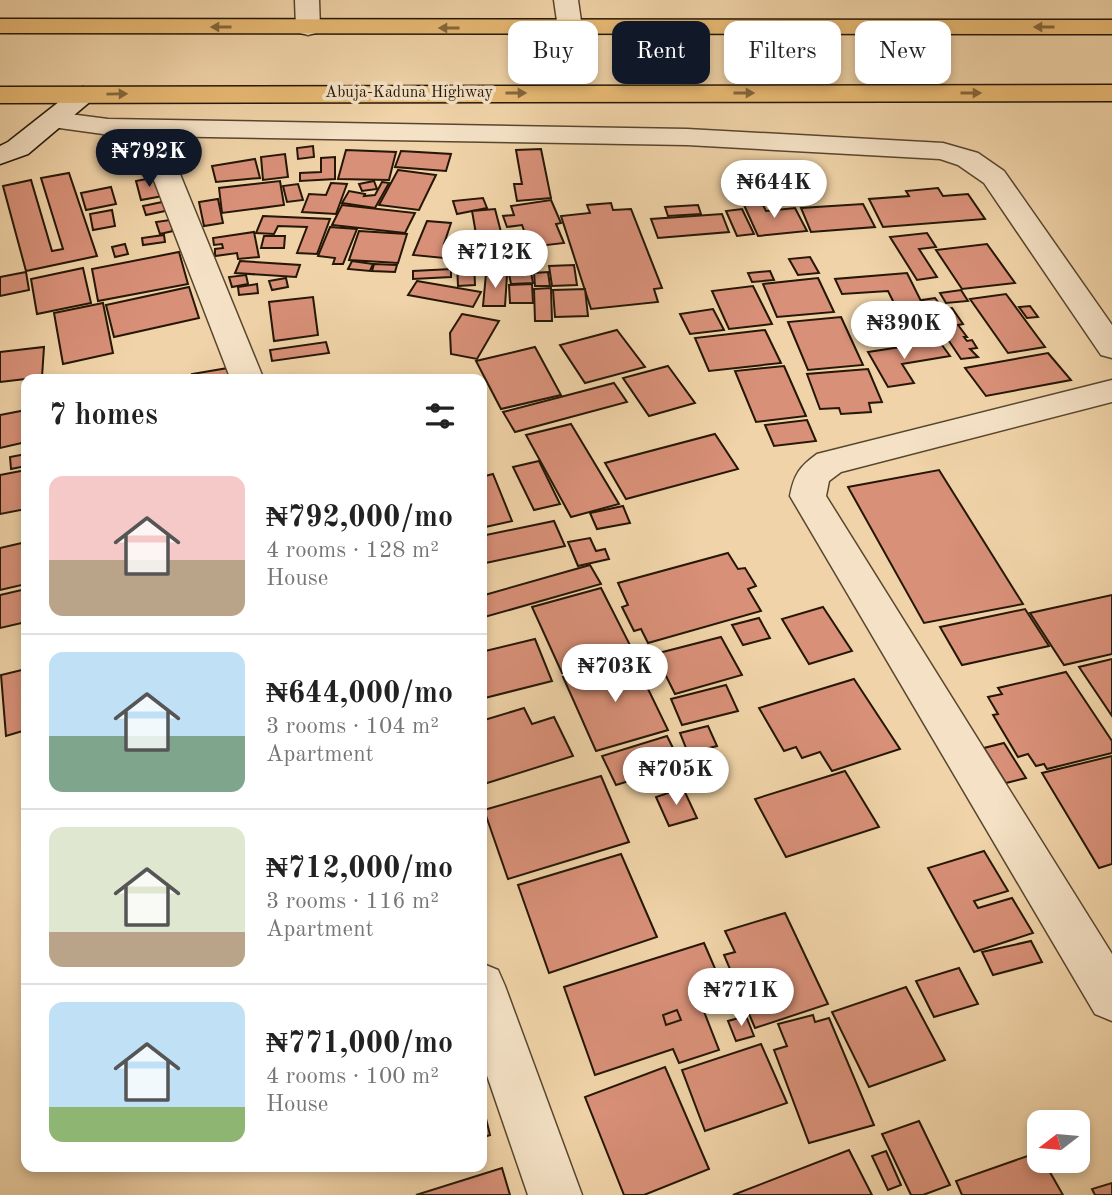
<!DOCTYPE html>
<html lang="en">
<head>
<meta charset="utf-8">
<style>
	:root { --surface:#fff; --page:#f6f6f6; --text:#222; --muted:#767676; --line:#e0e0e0; --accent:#111827 }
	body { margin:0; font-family:"Old Standard TT",serif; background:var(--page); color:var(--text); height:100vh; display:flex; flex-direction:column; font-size:26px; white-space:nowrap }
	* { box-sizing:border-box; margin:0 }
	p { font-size:23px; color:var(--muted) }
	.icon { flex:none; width:38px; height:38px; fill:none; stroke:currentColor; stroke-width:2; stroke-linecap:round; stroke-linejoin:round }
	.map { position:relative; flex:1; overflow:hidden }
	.side { position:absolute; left:21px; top:374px; width:466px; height:798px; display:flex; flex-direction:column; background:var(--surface); border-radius:14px; box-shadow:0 4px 10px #0003 }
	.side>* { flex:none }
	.banner { position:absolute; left:508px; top:21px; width:499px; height:63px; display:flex; gap:14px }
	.needle { width:46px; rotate:254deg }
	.controls { position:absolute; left:1027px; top:1110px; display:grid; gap:14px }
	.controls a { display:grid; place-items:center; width:63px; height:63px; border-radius:14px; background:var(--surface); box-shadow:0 4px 10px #0003; font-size:35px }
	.price { position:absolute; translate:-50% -60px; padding:0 16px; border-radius:24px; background:#fff; color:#222; font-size:23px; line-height:46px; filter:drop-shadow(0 2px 4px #0008) }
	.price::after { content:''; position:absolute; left:50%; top:42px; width:21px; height:16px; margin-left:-10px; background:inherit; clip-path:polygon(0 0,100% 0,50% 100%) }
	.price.current { background:var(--accent); color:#fff }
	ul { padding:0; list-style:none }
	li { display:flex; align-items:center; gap:21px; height:175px; padding:0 28px }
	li+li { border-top:2px solid var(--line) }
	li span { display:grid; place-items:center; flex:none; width:196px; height:140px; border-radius:14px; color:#555 }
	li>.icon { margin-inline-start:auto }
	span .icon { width:84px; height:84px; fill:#fffc; stroke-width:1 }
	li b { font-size:30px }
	h2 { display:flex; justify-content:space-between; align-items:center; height:84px; padding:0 28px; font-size:30px }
	.pill { padding:0 24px; border-radius:14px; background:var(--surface); box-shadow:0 4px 10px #0003; font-size:24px; line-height:63px }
	.pill.current { background:var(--accent); color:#fff }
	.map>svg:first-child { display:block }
</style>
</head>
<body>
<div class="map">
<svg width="1112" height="1195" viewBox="0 0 1112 1195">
	<rect width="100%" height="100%" fill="#f0d3a8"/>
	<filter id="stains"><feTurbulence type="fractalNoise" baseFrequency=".00286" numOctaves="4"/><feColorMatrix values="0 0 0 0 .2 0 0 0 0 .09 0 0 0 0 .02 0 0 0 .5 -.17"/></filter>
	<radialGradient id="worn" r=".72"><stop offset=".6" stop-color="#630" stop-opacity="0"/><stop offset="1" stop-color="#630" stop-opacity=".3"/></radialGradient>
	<!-- building -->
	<g fill="#d89078" stroke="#251706" stroke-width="2">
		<path d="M 313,146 L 314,157 L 298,159 L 297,148 Z"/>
		<path d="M 188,148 L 189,154 L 196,154 L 198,162 L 178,164 L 177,149 Z"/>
		<path d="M 541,149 L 551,198 L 517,201 L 514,184 L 522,184 L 516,150 Z"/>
		<path d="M 346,150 L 396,152 L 389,180 L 338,179 Z"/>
		<path d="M 401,151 L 451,154 L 446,171 L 395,167 Z"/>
		<path d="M 285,154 L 288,177 L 263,180 L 261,157 Z"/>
		<path d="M 335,157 L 335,179 L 300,181 L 300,173 L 321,172 L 321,158 Z"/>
		<path d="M 255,159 L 260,178 L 216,182 L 212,166 Z"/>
		<path d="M 398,170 L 436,175 L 419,210 L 379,205 Z"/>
		<path d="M 69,173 L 97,256 L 26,271 L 3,186 L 31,180 L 52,251 L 63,249 L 41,178 Z"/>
		<path d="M 157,177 L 163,196 L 141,200 L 136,181 Z"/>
		<path d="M 280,181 L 284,205 L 222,213 L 219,188 Z"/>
		<path d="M 374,181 L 377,189 L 362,191 L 359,184 Z"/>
		<path d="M 382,182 L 389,183 L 375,208 L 342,203 L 349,191 L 365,194 L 364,196 L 375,195 Z"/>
		<path d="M 331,183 L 347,184 L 336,214 L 302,212 L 309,194 L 326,195 Z"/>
		<path d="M 298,184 L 303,200 L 287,202 L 283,186 Z"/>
		<path d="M 111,187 L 116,204 L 86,210 L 81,193 Z"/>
		<path d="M 938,188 L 943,196 L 968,194 L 985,219 L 883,227 L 869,199 L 909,196 L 906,191 Z"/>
		<path d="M 483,198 L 487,208 L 457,214 L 453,201 Z"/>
		<path d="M 218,199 L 223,223 L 204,226 L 199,202 Z"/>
		<path d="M 551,200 L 561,223 L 556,224 L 564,243 L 530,247 L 522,225 L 507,227 L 503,216 L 514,215 L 511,206 Z"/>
		<path d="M 167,201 L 170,210 L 146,215 L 143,206 Z"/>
		<path d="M 611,203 L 613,210 L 631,209 L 662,288 L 654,289 L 658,302 L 591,309 L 561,216 L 590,213 L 587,205 Z"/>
		<path d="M 762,203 L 766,211 L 795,208 L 807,231 L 758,236 L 744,205 Z"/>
		<path d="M 863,204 L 875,227 L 811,232 L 801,208 Z"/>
		<path d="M 342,205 L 415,213 L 405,233 L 332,225 Z"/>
		<path d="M 698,205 L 701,214 L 668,216 L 665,207 Z"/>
		<path d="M 495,209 L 501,232 L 476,234 L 472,211 Z"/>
		<path d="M 742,209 L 754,234 L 737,236 L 726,211 Z"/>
		<path d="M 112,210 L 115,226 L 93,230 L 90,214 Z"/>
		<path d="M 722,214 L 729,232 L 658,238 L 651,219 Z"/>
		<path d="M 263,216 L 330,219 L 317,254 L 297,253 L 307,227 L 278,226 L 274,234 L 256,233 Z"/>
		<path d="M 170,220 L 173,231 L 160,234 L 156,222 Z"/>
		<path d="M 427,221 L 451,223 L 444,244 L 459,245 L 454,259 L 413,255 Z"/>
		<path d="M 330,227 L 357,229 L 343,264 L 333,264 L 335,258 L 318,256 Z"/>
		<path d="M 359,231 L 407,234 L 398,263 L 349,260 Z"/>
		<path d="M 254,232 L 259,257 L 238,259 L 237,253 L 215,256 L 215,249 L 223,248 L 222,244 L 214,245 L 213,238 Z"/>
		<path d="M 927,233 L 936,247 L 919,249 L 937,277 L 917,280 L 890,237 Z"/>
		<path d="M 164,235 L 165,242 L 143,245 L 142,238 Z"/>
		<path d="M 264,236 L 285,236 L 284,248 L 261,248 Z"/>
		<path d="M 479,237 L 496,240 L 487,253 L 471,249 Z"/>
		<path d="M 125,244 L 128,254 L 115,257 L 112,247 Z"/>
		<path d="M 987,244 L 1015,283 L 962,289 L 936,250 Z"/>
		<path d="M 179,252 L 188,284 L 98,301 L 92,269 Z"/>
		<path d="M 810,257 L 819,273 L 798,275 L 789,259 Z"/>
		<path d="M 240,261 L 300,265 L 296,277 L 235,273 Z"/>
		<path d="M 352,261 L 373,264 L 370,271 L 348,269 Z"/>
		<path d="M 474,262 L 475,285 L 458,286 L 457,263 Z"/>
		<path d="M 374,264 L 397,265 L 395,272 L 372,271 Z"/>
		<path d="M 574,265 L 577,285 L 552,286 L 549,266 Z"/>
		<path d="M 83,268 L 91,303 L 37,314 L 31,279 Z"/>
		<path d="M 451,269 L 451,277 L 413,279 L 413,271 Z"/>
		<path d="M 770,271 L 774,280 L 752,282 L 748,273 Z"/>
		<path d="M 26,272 L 29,290 L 0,296 L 0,277 Z"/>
		<path d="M 531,272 L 533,283 L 511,284 L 509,274 Z"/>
		<path d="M 548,272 L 550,286 L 535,286 L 534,273 Z"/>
		<path d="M 907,273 L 935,329 L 908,331 L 888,291 L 842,294 L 835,279 Z"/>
		<path d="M 486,274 L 507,275 L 505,306 L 483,306 Z"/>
		<path d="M 246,275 L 248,284 L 232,287 L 229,277 Z"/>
		<path d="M 286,278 L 288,287 L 272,290 L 269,281 Z"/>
		<path d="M 818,278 L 834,312 L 777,317 L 763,284 Z"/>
		<path d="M 417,281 L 481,292 L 473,307 L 408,295 Z"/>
		<path d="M 257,284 L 258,293 L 239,295 L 238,287 Z"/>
		<path d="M 532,284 L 533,303 L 510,303 L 509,285 Z"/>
		<path d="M 753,286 L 772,324 L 729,329 L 712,291 Z"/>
		<path d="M 189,287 L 199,318 L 114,337 L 106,305 Z"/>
		<path d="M 551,288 L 552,321 L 535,321 L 534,289 Z"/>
		<path d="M 585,289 L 588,316 L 555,317 L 553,290 Z"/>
		<path d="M 961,290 L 968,301 L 946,303 L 940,293 Z"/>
		<path d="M 1006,294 L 1045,347 L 1008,353 L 970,299 Z"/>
		<path d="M 313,297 L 318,335 L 274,341 L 269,302 Z"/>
		<path d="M 935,298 L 942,307 L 930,309 L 922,300 Z"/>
		<path d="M 103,303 L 113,353 L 63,364 L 54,313 Z"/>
		<path d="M 1030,306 L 1038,317 L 1027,318 L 1019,307 Z"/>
		<path d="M 952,308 L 963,324 L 958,325 L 967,337 L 964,337 L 967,341 L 972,340 L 977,348 L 970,349 L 978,357 L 961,359 L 929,311 Z"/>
		<path d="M 713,309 L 724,330 L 690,334 L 680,314 Z"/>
		<path d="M 462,314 L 499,321 L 477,359 L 451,354 L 450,333 Z"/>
		<path d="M 841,317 L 863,365 L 808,370 L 788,322 Z"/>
		<path d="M 617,330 L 645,367 L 585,383 L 560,345 Z"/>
		<path d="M 765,330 L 781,363 L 709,371 L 695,338 Z"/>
		<path d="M 939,341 L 950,356 L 902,364 L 914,383 L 888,387 L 868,352 Z"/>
		<path d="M 326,342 L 329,353 L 272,361 L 270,350 Z"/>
		<path d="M 44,347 L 42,377 L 0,382 L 0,352 Z"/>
		<path d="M 535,347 L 561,395 L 501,409 L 476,361 Z"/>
		<path d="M 1048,353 L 1071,380 L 986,396 L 965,368 Z"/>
		<path d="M 668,366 L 695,403 L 649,416 L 623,378 Z"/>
		<path d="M 784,366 L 806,416 L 756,422 L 735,371 Z"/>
		<path d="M 234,367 L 237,380 L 193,380 L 192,374 Z"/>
		<path d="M 868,369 L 882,402 L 869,403 L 871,412 L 841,414 L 839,408 L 820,409 L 807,374 Z"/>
		<path d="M 614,383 L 627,402 L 515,432 L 503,412 Z"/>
		<path d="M 26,410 L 26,442 L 0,448 L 0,415 Z"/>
		<path d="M 807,420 L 816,441 L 774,446 L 765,425 Z"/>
		<path d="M 571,424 L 619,504 L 571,517 L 526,435 Z"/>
		<path d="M 715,434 L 738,469 L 626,499 L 605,463 Z"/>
		<path d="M 26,454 L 26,466 L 11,469 L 10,457 Z"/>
		<path d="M 539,461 L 560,504 L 534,510 L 513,467 Z"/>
		<path d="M 26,470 L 26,509 L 0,514 L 0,475 Z"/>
		<path d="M 939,470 L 1023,604 L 924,623 L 848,487 Z"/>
		<path d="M 493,474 L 512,521 L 481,528 L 481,477 Z"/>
		<path d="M 623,506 L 630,523 L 597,529 L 590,513 Z"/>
		<path d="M 554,521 L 565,546 L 481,564 L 481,536 Z"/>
		<path d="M 590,538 L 596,551 L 605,549 L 609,559 L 578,566 L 568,542 Z"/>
		<path d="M 26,542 L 26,584 L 0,590 L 0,548 Z"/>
		<path d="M 728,553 L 738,569 L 745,568 L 756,586 L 748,589 L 761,611 L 648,643 L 641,629 L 634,631 L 622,607 L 628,605 L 618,583 Z"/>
		<path d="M 590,565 L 601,584 L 481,618 L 481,596 Z"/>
		<path d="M 601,588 L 634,653 L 562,673 L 532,607 Z"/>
		<path d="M 26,589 L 26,622 L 0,628 L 0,595 Z"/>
		<path d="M 1112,595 L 1112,654 L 1064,665 L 1030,613 Z"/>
		<path d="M 823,607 L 852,651 L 809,664 L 782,619 Z"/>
		<path d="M 1025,609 L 1049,646 L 962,665 L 940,627 Z"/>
		<path d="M 759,618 L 770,638 L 743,645 L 732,625 Z"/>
		<path d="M 721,637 L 742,675 L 675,694 L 655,654 Z"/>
		<path d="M 535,639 L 552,681 L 481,699 L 481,652 Z"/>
		<path d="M 633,658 L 668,730 L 596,751 L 563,677 Z"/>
		<path d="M 1112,659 L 1112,716 L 1079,667 Z"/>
		<path d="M 26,669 L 26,730 L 6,736 L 1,675 Z"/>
		<path d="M 1066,672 L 1112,741 L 1112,753 L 1047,769 L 1044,764 L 1036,766 L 1028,754 L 1018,757 L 993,715 L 998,714 L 988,697 L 1002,694 L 998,688 Z"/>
		<path d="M 854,679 L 900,749 L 832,771 L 820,752 L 802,758 L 796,747 L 784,751 L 759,708 Z"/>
		<path d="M 726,685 L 738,711 L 682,725 L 671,699 Z"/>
		<path d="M 524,708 L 532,724 L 554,717 L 573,756 L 481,785 L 481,721 Z"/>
		<path d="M 708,726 L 717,746 L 688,753 L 680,733 Z"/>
		<path d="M 667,736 L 687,776 L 664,783 L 658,772 L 616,785 L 602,756 Z"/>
		<path d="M 1004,743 L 1026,778 L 1006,783 L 984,748 Z"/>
		<path d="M 1112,756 L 1112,864 L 1099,868 L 1042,773 Z"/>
		<path d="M 845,771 L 879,827 L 786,857 L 755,799 Z"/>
		<path d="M 601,776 L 629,842 L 508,879 L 484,810 Z"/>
		<path d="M 683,788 L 697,818 L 669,826 L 656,797 Z"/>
		<path d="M 984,851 L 1008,891 L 974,901 L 978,908 L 1012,898 L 1033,933 L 974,952 L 928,868 Z"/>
		<path d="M 621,854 L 657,937 L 549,973 L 518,885 Z"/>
		<path d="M 785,913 L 828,1004 L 755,1028 L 724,955 L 735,952 L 725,931 Z"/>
		<path d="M 1031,941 L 1042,962 L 993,975 L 982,952 Z"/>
		<path d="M 704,943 L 729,1001 L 703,1009 L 719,1050 L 679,1063 L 673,1049 L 595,1075 L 564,987 Z"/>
		<path d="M 959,968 L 978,1004 L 934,1017 L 916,981 Z"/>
		<path d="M 906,987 L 945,1060 L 869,1087 L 832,1012 Z"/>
		<path d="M 677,1010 L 681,1020 L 666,1025 L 663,1015 Z"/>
		<path d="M 813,1015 L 815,1022 L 829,1018 L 874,1125 L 809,1143 L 774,1050 L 787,1046 L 778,1024 Z"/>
		<path d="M 746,1016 L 754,1036 L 736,1041 L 728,1021 Z"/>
		<path d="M 761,1044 L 787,1103 L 705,1131 L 682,1070 Z"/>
		<path d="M 665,1067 L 709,1169 L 644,1195 L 624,1195 L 585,1097 Z"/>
		<path d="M 481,1098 L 490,1135 L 481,1138 Z"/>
		<path d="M 919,1121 L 950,1185 L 923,1195 L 911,1195 L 882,1134 Z"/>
		<path d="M 849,1150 L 872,1195 L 733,1195 Z"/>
		<path d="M 886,1151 L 901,1185 L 888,1190 L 872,1156 Z"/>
		<path d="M 1039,1152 L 1040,1160 L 1043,1160 L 1063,1195 L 962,1195 L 956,1181 Z"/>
		<path d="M 502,1168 L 510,1195 L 416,1195 Z"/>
		<path d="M 1112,1183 L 1112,1195 L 1095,1195 L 1092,1189 Z"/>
	</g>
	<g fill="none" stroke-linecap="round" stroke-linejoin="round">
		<defs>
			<g id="street">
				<path d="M 295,0 L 319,0 L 320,28 L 316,33 L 308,35 L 300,33 L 296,28 Z"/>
				<path d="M 554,0 L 578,0 L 582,28 L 578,33 L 570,35 L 562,33 L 558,28 Z"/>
				<path d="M 54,112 L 108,119 L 687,129 L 943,143 L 978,153 L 1004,171 L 1112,325 L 1112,358 L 1101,355 L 984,183 L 958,165 L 940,159 L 687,145 L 146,136 L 167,146 L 171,152 L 264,380 L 231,380 L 145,157 L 103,134 L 45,126 L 41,120 L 45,114 Z"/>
				<path d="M 1112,380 L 1112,402 L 841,472 L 829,481 L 826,496 L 1112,954 L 1112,1021 L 1095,1014 L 790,496 C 794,475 799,467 817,454 Z"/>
				<path d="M 481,963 L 498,970 L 505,986 L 582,1195 L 528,1195 L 481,1058 Z"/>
			</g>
			<path id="secondary" d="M 83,87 L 92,90 L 96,95 L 92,100 L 28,154 L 0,164 L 0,146 L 8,142 L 74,90 Z"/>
			<g id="highway">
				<path d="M 0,19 L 1112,20 L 1112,34 L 0,33 Z"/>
				<path d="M 1112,85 L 1112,101 L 0,103 L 0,87 Z"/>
			</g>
		</defs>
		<!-- street casing -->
		<use href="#street" stroke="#58462e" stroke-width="3"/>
		<!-- secondary casing -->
		<use href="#secondary" stroke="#251706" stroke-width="3"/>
		<!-- highway casing -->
		<use href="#highway" stroke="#251706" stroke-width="3"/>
		<!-- street -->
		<use href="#street" fill="#f5e2c6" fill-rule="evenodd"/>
		<!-- secondary -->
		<use href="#secondary" fill="#f5e2c6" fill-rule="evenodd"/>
		<!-- highway -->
		<use href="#highway" fill="#e8ba74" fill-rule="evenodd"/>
	</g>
	<!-- one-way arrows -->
	<defs><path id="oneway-solid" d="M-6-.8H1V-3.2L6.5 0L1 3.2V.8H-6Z" transform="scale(1.75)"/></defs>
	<g fill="#86683d">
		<use href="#oneway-solid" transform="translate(221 27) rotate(-180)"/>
		<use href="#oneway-solid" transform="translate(1044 27) rotate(180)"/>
		<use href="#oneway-solid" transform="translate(449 28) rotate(180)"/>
		<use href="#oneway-solid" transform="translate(516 93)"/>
		<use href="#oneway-solid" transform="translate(744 93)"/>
		<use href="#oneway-solid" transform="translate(971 93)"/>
		<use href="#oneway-solid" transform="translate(117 94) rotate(-1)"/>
	</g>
	<g text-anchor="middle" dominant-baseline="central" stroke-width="7" stroke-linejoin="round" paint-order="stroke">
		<!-- far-street labels -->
		<g font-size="16" fill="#251706" stroke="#f5e2c6">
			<text x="409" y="93">Abuja-Kaduna Highway</text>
		</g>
	</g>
	<rect width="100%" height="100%" filter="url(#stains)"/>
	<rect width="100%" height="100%" fill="url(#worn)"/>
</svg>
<div class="controls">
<a><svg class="needle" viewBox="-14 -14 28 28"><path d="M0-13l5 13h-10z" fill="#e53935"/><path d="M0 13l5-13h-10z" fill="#767676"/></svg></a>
</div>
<b class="price current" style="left:149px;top:189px">₦792K</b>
<b class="price" style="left:774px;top:220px">₦644K</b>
<b class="price" style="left:495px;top:290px">₦712K</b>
<b class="price" style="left:904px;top:361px">₦390K</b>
<b class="price" style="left:615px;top:704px">₦703K</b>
<b class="price" style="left:676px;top:807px">₦705K</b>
<b class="price" style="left:741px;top:1028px">₦771K</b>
<div class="banner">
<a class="pill">Buy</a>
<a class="pill current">Rent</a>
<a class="pill">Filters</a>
<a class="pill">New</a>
</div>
<section class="side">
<h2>7 homes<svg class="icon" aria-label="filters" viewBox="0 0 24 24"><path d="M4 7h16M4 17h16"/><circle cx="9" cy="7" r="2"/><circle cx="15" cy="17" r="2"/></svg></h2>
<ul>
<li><span style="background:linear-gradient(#f6c9c9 60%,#b9a48a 0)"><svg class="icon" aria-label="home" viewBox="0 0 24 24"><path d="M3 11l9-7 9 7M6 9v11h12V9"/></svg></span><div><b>₦792,000/mo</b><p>4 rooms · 128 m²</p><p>House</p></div></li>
<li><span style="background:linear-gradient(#bfe0f5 60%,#7fa58c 0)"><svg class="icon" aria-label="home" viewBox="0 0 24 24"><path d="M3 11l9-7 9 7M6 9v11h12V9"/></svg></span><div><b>₦644,000/mo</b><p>3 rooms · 104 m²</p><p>Apartment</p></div></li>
<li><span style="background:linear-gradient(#dfe7d0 75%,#b9a48a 0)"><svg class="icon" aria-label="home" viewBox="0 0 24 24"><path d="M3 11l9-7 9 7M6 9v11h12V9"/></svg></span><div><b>₦712,000/mo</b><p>3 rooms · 116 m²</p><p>Apartment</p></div></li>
<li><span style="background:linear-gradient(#bfe0f5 75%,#8fb573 0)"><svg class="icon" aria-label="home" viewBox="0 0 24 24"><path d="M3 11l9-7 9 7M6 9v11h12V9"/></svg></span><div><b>₦771,000/mo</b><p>4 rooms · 100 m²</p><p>House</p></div></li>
</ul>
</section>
</div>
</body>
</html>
